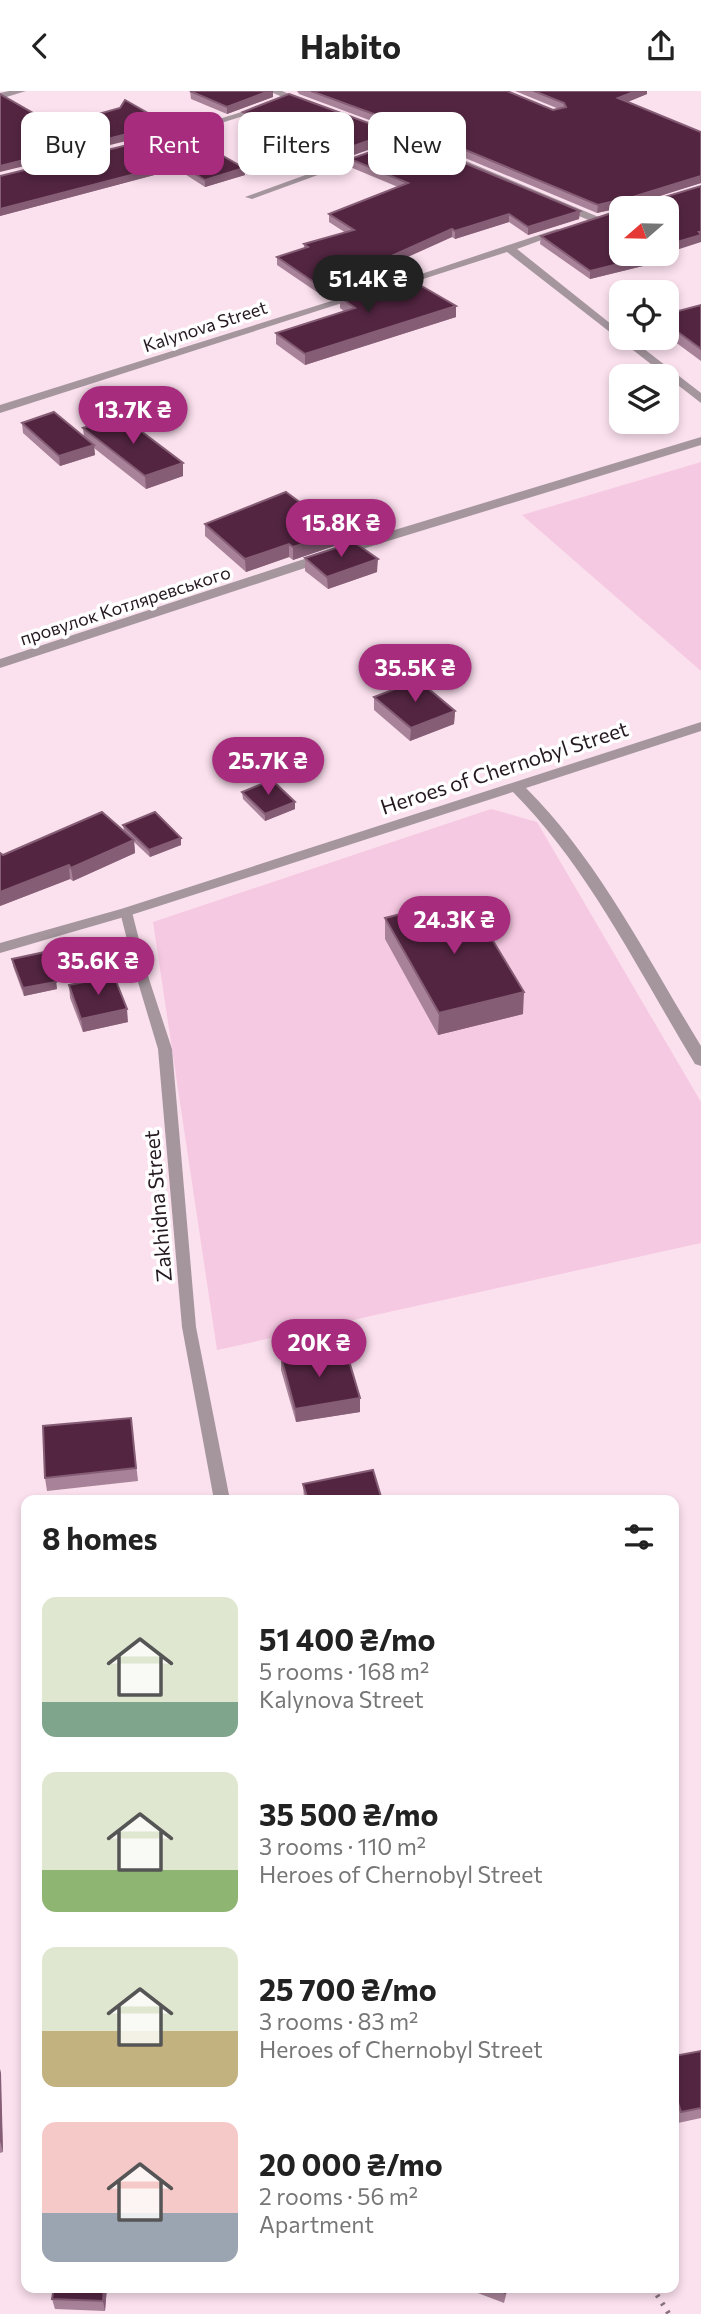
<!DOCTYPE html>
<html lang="en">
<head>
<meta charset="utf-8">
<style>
	:root { --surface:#fff; --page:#f6f6f6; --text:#222; --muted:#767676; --accent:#a72c7e }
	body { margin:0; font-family:Commissioner,sans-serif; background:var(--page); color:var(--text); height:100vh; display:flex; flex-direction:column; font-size:26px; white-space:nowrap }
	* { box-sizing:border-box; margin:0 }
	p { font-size:23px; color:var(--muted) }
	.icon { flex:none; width:38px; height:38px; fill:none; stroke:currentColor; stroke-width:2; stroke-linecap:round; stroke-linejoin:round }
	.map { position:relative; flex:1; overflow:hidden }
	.side { position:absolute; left:21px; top:1404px; width:658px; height:798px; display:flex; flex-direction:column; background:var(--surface); border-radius:14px; box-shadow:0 4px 10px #0003 }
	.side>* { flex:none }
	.guide { position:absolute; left:21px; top:21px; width:660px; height:63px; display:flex; gap:14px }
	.needle { width:46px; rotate:250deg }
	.buttons { position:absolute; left:609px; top:105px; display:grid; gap:14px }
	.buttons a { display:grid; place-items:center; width:70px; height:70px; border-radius:14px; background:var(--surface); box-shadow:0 4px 10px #0003; font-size:35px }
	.price { position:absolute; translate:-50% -60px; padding:0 16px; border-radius:24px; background:var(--accent); color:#fff; font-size:23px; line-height:46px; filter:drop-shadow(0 2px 4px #0008) }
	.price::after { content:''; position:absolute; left:50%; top:42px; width:21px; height:16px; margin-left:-10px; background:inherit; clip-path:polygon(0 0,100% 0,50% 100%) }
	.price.selected { background:#222; color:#fff }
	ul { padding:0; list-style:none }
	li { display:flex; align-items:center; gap:21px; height:175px; padding:0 21px }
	li span { display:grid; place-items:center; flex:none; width:196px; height:140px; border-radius:14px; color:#555 }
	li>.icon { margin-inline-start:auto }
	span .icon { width:84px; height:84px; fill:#fffc; stroke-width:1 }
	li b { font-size:30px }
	h2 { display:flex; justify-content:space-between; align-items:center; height:84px; padding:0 21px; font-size:30px }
	.pill { padding:0 24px; border-radius:14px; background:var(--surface); box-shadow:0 4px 10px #0003; font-size:24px; line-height:63px }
	.pill.selected { background:var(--accent); color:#fff }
	header { display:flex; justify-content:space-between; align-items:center; height:91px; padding:0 21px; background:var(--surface); font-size:32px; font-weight:700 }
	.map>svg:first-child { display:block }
</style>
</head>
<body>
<header><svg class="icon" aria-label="back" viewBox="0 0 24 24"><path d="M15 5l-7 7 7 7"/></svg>Habito<svg class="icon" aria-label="share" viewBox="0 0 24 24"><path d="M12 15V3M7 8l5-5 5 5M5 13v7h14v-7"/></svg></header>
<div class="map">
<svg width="701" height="2223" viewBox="0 0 701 2223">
	<rect width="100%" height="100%" fill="#fbe0ee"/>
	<!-- green -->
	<g fill="#f6c9e2">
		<path d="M 701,371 L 701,580 L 522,424 Z"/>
		<path d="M 491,718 L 537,731 L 701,1011 L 701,1152 L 217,1259 L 153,831 Z"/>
	</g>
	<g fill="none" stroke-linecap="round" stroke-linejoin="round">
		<!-- path -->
		<path stroke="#86737d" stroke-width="5" stroke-dasharray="2.5 7" stroke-linecap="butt" d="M 652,2196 L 669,2223"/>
		<!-- service -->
		<g fill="#a5969e" fill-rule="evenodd">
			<path d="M 363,63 L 370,65 L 252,108 L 245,106 Z"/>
			<path d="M 126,817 L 132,821 L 149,888 L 172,958 L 196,1236 L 230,1409 L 214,1409 L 182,1236 L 158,958 L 137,888 L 120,821 Z"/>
		</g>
		<!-- minor -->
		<g fill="#a5969e" fill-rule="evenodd">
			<path d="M 9,0 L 26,0 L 0,8 L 0,2 Z"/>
			<path d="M 268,0 L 282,0 L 313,13 L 305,15 Z"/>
			<path d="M 261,15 L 269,17 L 164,50 L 155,48 Z"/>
			<path d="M 370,32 L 430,54 L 431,56 L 422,58 L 366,37 L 366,33 Z"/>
			<path d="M 459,67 L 601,127 L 602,129 L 593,131 L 455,72 L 455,68 Z"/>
			<path d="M 557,138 L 566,140 L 517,158 L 621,241 L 621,247 L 630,247 L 701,302 L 701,312 L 507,161 L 392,198 L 382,196 Z"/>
			<path d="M 357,202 L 367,204 L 0,322 L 0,314 Z"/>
			<path d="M 701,346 L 701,354 L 375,454 L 0,577 L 0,568 L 365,448 Z"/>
			<path d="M 701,631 L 701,640 L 526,697 C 599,770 647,867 701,955 L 701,975 L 695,973 C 639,881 589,777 513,701 L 131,824 L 0,862 L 0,852 L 121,818 Z"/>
		</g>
	</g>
	<!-- wall -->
	<g fill="#a78298">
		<path d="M 190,0 L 273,6 L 227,23 L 191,8 Z"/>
		<path d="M 297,0 L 507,0 L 553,19 L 559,18 L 515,0 L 647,0 L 647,3 L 627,11 L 701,92 L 640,111 L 701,151 L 623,116 L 597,122 L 415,46 L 299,3 Z"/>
		<path d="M 243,21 L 393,41 L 393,50 L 337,70 L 243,30 Z"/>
		<path d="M 181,41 L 245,84 L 205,96 L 177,78 L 0,125 L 0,85 Z"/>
		<path d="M 350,68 L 580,120 L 579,128 L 528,144 L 509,131 L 455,148 L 452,146 L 386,176 L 391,179 L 391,187 L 327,208 L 277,174 L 277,166 L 304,158 L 304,153 L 346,142 L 329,131 L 329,123 L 398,96 L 350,76 Z"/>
		<path d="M 541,145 L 621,163 L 664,163 L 643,169 L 643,175 L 590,188 L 540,153 Z"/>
		<path d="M 340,206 L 456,215 L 456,226 L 305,274 L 276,253 L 276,242 L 345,221 L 340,217 Z"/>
		<path d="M 701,214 L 701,270 L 667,245 L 667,223 Z"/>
		<path d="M 22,332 L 84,346 L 83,337 L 183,372 L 183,385 L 146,398 L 94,357 L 95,364 L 60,375 L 23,342 Z"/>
		<path d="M 205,433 L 340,441 L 340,453 L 293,469 L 289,466 L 246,481 L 205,445 Z"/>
		<path d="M 305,467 L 377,481 L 328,498 L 305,480 Z"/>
		<path d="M 374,606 L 455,620 L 454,633 L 410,650 L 374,619 Z"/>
		<path d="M 242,701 L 295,711 L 295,718 L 265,730 L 243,708 Z"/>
		<path d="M 123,734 L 181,754 L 150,766 L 134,751 L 135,762 L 73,790 L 70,788 L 0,815 L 0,762 L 3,764 L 124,740 Z"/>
		<path d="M 385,827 L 523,923 L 438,944 L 385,848 Z"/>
		<path d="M 12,868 L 56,891 L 57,898 L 24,905 L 13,875 Z"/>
		<path d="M 69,894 L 128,931 L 83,941 L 70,907 Z"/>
		<path d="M 281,1266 L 332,1273 L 360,1321 L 296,1331 L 281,1279 Z"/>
		<path d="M 131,1327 L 138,1390 L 47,1400 L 45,1387 Z"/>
		<path d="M 303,1393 L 382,1409 L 304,1409 Z"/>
		<path d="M 701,1960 L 701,2027 L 678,2032 L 674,2018 L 674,1965 Z"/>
		<path d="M 0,1978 L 3,2061 L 0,2062 Z"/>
		<path d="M 54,2196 L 107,2196 L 105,2220 L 55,2218 L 52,2208 Z"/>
		<path d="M 462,2196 L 508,2196 L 504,2212 Z"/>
	</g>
	<!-- shaded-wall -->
	<g fill="#855d75">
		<path d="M 269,0 L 273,0 L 273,6 L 227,23 L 227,16 Z"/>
		<path d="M 636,0 L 647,0 L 647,3 L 618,15 L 618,7 Z"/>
		<path d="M 167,33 L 167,40 L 0,81 L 0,75 Z"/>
		<path d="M 393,41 L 393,50 L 337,70 L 337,61 Z"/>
		<path d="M 177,72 L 177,78 L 0,125 L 0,118 Z"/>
		<path d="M 244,77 L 245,84 L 205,96 L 205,89 Z"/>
		<path d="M 701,85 L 701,92 L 628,115 L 627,110 L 629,107 Z"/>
		<path d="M 623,108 L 623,116 L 597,122 L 598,114 Z"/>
		<path d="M 580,120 L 579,128 L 528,144 L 528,136 Z"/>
		<path d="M 509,123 L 509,131 L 455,148 L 455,140 Z"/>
		<path d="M 452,138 L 452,146 L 378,179 L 378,171 Z"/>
		<path d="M 701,141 L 701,151 L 667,162 L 667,154 Z"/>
		<path d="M 640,163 L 664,163 L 643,169 L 643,175 L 590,188 L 590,180 Z"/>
		<path d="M 391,179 L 391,187 L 327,208 L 327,200 Z"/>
		<path d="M 456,215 L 456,226 L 305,274 L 305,263 Z"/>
		<path d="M 94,354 L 95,364 L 60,375 L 59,365 Z"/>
		<path d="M 183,372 L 183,385 L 146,398 L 145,385 Z"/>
		<path d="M 340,441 L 340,453 L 293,469 L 293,456 Z"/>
		<path d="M 289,453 L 289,466 L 246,481 L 245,468 Z"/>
		<path d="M 378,468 L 377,481 L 328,498 L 327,486 Z"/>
		<path d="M 455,620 L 454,633 L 410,650 L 411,637 Z"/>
		<path d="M 295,711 L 295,718 L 265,730 L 265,723 Z"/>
		<path d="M 181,747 L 181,754 L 150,766 L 149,759 Z"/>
		<path d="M 134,749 L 135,762 L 73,790 L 71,777 Z"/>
		<path d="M 69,774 L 70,788 L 0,815 L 0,801 Z"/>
		<path d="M 56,891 L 57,898 L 24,905 L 23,897 Z"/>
		<path d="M 524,901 L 523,923 L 438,944 L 439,922 Z"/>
		<path d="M 127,918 L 128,931 L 83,941 L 81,928 Z"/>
		<path d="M 360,1307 L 360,1321 L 296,1331 L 295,1318 Z"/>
		<path d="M 0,1978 L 1,1982 L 3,2061 L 0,2050 Z"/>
		<path d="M 104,2196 L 107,2196 L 105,2220 L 103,2210 Z"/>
	</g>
	<!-- building -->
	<g fill="#532541" stroke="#855d75" stroke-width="2">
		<path d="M 190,0 L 269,0 L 227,16 Z"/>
		<path d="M 311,0 L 507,0 L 553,19 L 566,16 L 564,12 L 534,0 L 636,0 L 618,7 L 701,41 L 701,85 L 629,107 L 627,110 L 645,112 L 701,95 L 701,141 L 699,141 L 701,144 L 667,154 L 667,117 L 623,117 L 623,108 L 598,114 L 415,38 Z"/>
		<path d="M 0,3 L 56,35 L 120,17 L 125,9 L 167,33 L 0,75 Z"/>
		<path d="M 289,3 L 393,41 L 337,61 L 243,21 Z"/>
		<path d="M 181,41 L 244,77 L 205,89 L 177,72 L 0,118 L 0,85 Z"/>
		<path d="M 407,48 L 580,120 L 528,136 L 509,123 L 455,140 L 452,138 L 378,171 L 391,179 L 327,200 L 277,166 L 308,156 L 304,153 L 354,139 L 329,123 L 408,92 L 350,68 Z"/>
		<path d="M 621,119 L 621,163 L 640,163 L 639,163 L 643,167 L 590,180 L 541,145 Z"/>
		<path d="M 406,186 L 456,215 L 305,263 L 276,242 L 355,217 L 340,206 Z"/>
		<path d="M 701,214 L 701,258 L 667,233 L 667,223 Z"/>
		<path d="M 54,321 L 94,354 L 59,365 L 22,332 Z"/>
		<path d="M 121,325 L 183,372 L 145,385 L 83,337 Z"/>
		<path d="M 286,401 L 340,441 L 293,456 L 289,453 L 245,468 L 205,433 Z"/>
		<path d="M 354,451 L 378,468 L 327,486 L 305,467 Z"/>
		<path d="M 418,589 L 455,620 L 411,637 L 374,606 Z"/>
		<path d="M 272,689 L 295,711 L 265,723 L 242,701 Z"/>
		<path d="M 102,721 L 134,749 L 71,777 L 69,774 L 0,801 L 0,762 L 3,764 Z"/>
		<path d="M 155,721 L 181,747 L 149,759 L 123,734 Z"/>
		<path d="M 467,807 L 524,901 L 439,922 L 385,827 Z"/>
		<path d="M 45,861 L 56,891 L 23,897 L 12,868 Z"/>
		<path d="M 114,885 L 127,918 L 81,928 L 69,894 Z"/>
		<path d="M 326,1257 L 332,1273 L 349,1270 L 360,1307 L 295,1318 L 281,1266 Z"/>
		<path d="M 131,1327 L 136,1377 L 45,1387 L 43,1335 Z"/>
		<path d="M 373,1379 L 382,1409 L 308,1409 L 303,1393 Z"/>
		<path d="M 701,1960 L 701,2017 L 681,2021 L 674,1999 L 674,1965 Z"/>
		<path d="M 54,2196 L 104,2196 L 103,2210 L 52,2208 Z"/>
		<path d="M 490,2196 L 507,2196 L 505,2202 Z"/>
	</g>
	<g text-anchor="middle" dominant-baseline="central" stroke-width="7" stroke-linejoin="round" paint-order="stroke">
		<!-- far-street labels -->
		<g font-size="18" fill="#251920" stroke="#fff">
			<text transform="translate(205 235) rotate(-18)">Kalynova Street</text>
			<text transform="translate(125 514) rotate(-18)">провулок Котляревського</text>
		</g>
		<!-- street labels -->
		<g font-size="21" fill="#251920" stroke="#fff">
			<text transform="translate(504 676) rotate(-18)">Heroes of Chernobyl Street</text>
			<text transform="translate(157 1115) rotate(-95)">Zakhidna Street</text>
		</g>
	</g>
</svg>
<div class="buttons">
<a><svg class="needle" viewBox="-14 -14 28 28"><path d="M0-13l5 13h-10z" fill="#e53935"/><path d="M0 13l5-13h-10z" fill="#767676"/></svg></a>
<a><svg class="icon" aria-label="locate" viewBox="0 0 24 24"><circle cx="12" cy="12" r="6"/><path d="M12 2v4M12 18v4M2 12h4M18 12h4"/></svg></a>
<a><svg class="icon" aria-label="layers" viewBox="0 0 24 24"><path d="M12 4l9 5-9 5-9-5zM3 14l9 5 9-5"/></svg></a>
</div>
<b class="price selected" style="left:368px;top:224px">51.4K ₴</b>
<b class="price" style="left:133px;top:355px">13.7K ₴</b>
<b class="price" style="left:341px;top:468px">15.8K ₴</b>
<b class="price" style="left:415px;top:613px">35.5K ₴</b>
<b class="price" style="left:268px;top:706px">25.7K ₴</b>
<b class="price" style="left:454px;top:865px">24.3K ₴</b>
<b class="price" style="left:98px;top:906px">35.6K ₴</b>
<b class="price" style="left:319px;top:1288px">20K ₴</b>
<div class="guide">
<a class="pill">Buy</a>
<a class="pill selected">Rent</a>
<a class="pill">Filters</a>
<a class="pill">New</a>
</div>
<section class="side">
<h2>8 homes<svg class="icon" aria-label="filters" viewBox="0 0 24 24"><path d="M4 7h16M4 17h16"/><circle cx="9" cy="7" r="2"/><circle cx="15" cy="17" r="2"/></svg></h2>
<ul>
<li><span style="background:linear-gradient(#dfe7d0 75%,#7fa58c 0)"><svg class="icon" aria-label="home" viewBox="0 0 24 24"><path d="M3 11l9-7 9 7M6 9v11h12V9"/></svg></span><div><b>51 400 ₴/mo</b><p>5 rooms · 168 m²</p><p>Kalynova Street</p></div></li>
<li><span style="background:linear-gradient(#dfe7d0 70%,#8fb573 0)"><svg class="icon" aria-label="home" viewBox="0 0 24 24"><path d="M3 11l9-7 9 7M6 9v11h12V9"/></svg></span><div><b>35 500 ₴/mo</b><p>3 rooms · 110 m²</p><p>Heroes of Chernobyl Street</p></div></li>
<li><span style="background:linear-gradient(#dfe7d0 60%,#c2b280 0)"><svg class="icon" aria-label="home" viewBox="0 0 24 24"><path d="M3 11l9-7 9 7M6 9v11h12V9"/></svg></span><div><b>25 700 ₴/mo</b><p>3 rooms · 83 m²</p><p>Heroes of Chernobyl Street</p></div></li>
<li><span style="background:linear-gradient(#f6c9c9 65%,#9aa5b1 0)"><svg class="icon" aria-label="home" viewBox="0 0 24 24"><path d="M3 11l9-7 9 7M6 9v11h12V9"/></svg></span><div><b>20 000 ₴/mo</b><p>2 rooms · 56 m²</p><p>Apartment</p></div></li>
</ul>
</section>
</div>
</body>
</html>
